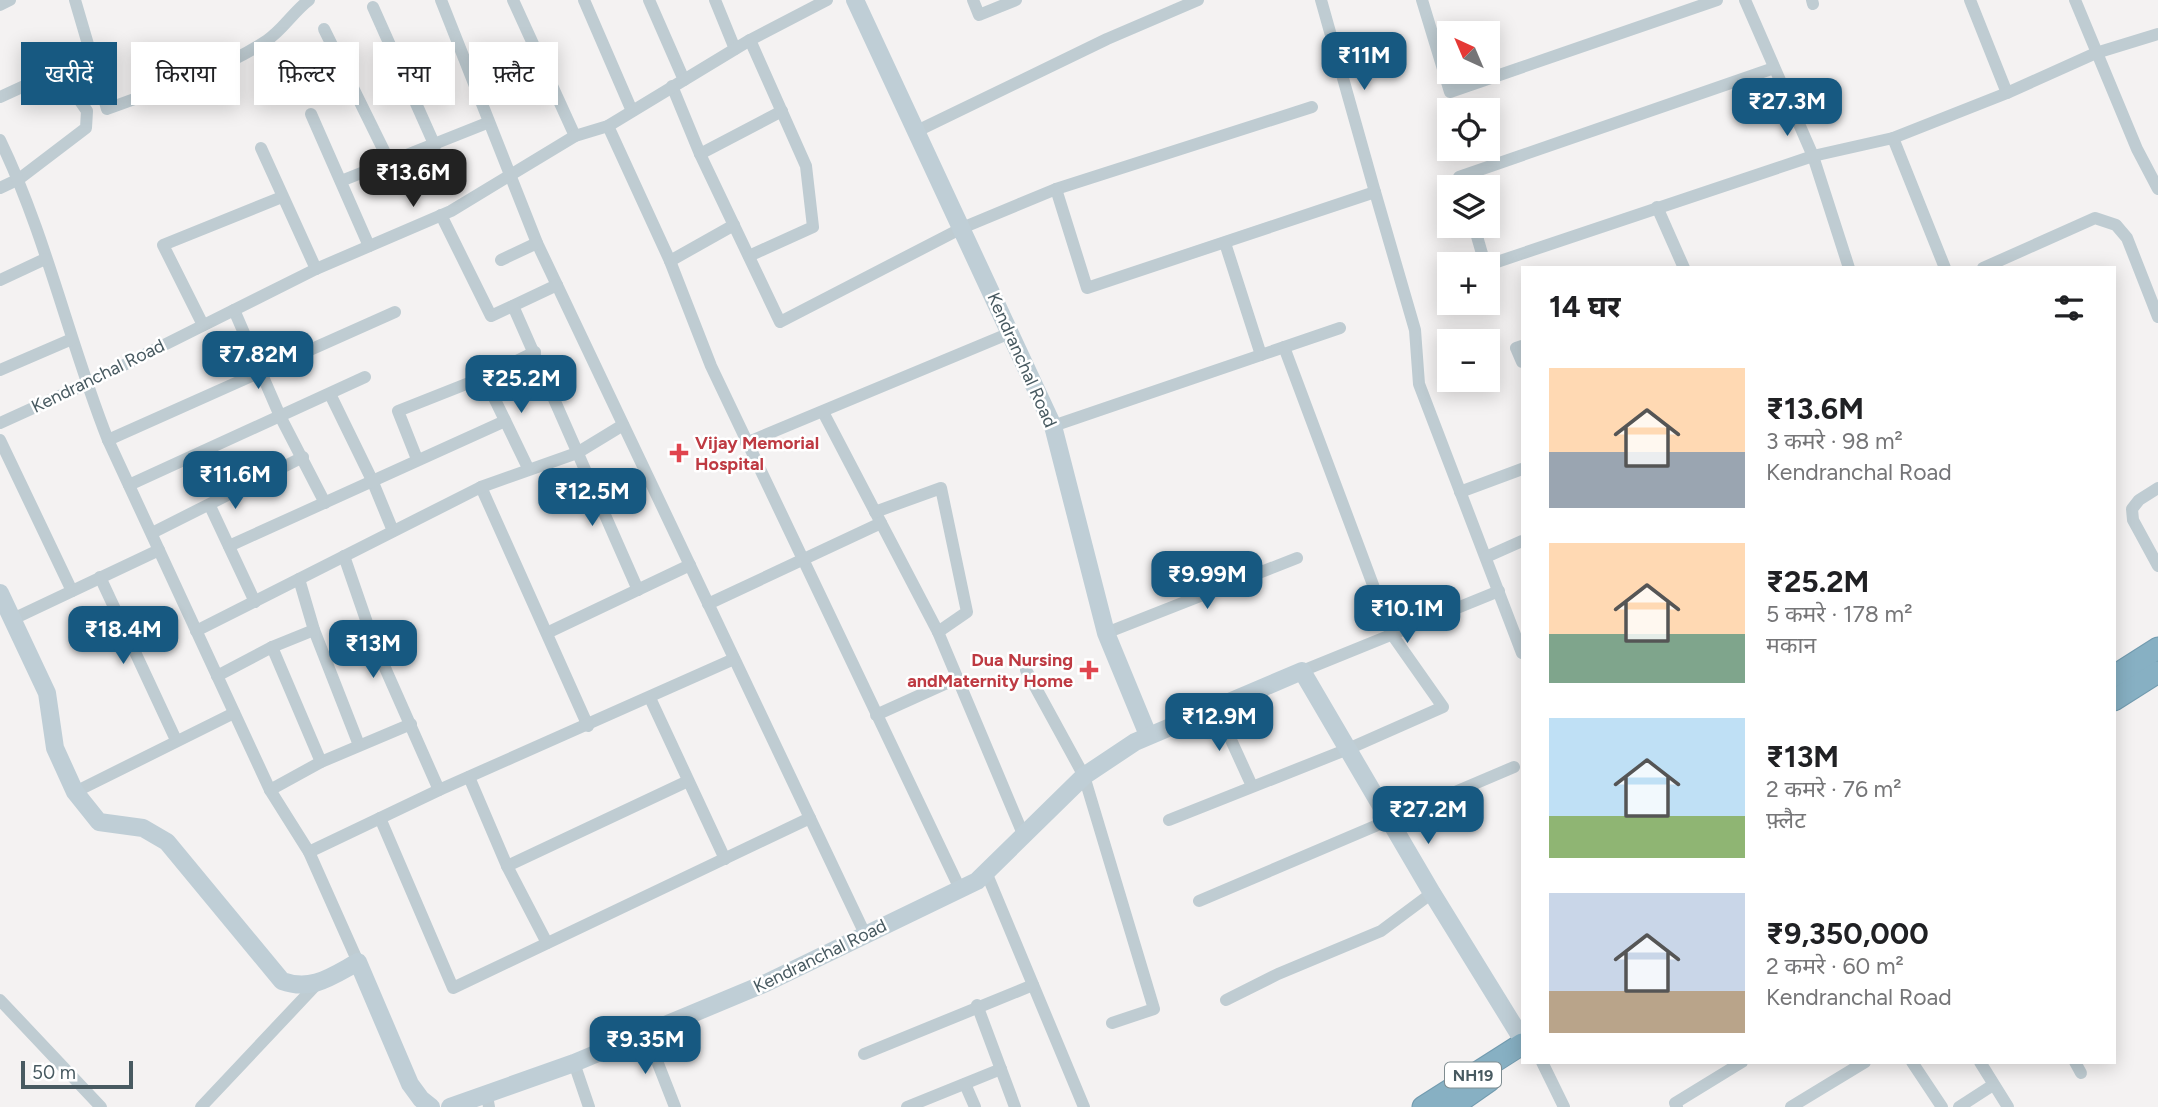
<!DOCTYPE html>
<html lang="hi">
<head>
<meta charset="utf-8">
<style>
	:root { --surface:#fff; --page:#f2f2f2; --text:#202124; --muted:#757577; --accent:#175981 }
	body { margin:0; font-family:Figtree,"Noto Sans Devanagari",sans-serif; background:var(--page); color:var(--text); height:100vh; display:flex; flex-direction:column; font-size:26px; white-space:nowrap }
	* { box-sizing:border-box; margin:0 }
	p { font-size:23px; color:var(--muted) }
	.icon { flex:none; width:38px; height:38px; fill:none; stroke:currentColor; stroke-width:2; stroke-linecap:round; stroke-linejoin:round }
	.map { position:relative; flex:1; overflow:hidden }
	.drawer { position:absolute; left:1521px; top:266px; width:595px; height:798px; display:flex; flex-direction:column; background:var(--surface); border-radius:0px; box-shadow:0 4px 18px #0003 }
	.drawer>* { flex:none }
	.guide { position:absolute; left:21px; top:42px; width:665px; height:63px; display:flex; gap:14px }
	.needle { width:46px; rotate:316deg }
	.buttons { position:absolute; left:1437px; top:21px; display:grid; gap:14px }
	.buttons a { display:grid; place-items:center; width:63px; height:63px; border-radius:0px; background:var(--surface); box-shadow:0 4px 18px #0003; font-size:35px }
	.scale { position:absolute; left:21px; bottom:18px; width:112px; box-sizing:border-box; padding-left:7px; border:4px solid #485a61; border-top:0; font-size:19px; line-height:24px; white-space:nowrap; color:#485a61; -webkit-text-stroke:5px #fff; paint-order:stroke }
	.price { position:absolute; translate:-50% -60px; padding:0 16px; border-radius:14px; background:var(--accent); color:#fff; font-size:23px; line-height:46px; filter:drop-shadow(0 2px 4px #0008) }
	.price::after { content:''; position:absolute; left:50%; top:42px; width:21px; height:16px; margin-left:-10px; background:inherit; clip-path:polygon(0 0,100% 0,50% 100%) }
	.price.current { background:#222; color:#fff }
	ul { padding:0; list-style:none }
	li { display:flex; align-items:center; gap:21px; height:175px; padding:0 28px }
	li span { display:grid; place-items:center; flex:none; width:196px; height:140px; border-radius:0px; color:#555 }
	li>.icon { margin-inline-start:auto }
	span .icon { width:84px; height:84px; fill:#fffc; stroke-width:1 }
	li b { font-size:30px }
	h2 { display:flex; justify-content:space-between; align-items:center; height:84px; padding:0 28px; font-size:30px }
	.chip { padding:0 24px; border-radius:0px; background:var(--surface); box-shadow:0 4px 18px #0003; font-size:24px; line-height:63px }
	.chip.current { background:var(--accent); color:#fff }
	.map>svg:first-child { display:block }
</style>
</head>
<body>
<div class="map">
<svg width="2158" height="1107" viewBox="0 0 2158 1107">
	<rect width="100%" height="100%" fill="#f4f2f2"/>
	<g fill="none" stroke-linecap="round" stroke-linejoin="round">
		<defs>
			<g id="highway">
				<path d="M 2114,676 L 2158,648"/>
				<path d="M 2114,700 L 2158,672"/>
				<path d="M 1423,1107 L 1522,1044"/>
				<path d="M 1452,1107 L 1489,1081"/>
			</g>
		</defs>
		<!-- highway casing -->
		<use href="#highway" stroke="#729baf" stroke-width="23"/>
		<!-- street -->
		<g stroke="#bfccd2" stroke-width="12">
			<path d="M 75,0 L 107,109 C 160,89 219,72 266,41 C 282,31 293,12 309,0"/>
			<path d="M 441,0 L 537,243 L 865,934"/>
			<path d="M 513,0 L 575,136"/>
			<path d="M 584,0 L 632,111"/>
			<path d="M 649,0 L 684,80"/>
			<path d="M 715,0 L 735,49"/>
			<path d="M 973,0 L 979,15 L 1016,0"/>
			<path d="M 1321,0 L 1375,192"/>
			<path d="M 1422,0 L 1450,92 L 1717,0"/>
			<path d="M 1745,0 L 1813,156 L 1849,268"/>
			<path d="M 1812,0 L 1813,4"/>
			<path d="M 1970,0 L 2007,93"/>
			<path d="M 2075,0 L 2137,149 L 2158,189"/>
			<path d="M 0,5 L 10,0"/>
			<path d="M 373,7 L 435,146"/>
			<path d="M 324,29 L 389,161"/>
			<path d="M 672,86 L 700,154 L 780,322 L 962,228 L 1056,189 L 1312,107"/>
			<path d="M 0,97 L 59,70 L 87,111 L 86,128 L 19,179 L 0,188"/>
			<path d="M 311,114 L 369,246"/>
			<path d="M 608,126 L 670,261 L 711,366 L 960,889"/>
			<path d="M 917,131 L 1107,39 L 1198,0"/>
			<path d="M 1893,138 L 1945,268"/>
			<path d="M 0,140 C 46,235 69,342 108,440 L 270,790 L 309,852 L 358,962"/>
			<path d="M 261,148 L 316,269"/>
			<path d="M 700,154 L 782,111"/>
			<path d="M 341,181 L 487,123"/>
			<path d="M 1462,187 L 1459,177 L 1774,68"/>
			<path d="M 1056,189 L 1087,288 L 1375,192 L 1415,330 L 1419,384 L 1522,653"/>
			<path d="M 1657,207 L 1684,268"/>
			<path d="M 441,215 L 491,316 L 557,285"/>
			<path d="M 1474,226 L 1485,264"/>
			<path d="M 1225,243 L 1261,355"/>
			<path d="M 749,256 L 813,227 L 806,166 L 750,40"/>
			<path d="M 501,260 L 537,243"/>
			<path d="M 670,261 L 734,225"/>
			<path d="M 1488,265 L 1813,156 L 1893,138 L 2007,93 L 2096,53 L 2158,34"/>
			<path d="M 1983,268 L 2095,218 L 2116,225 L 2127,238 L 2158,317"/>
			<path d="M 0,280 L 45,259"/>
			<path d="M 513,306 L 638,590"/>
			<path d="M 234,310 L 280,416 L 325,503"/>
			<path d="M 203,325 L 163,245 L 282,197"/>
			<path d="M 1522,346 L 1516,348 L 1522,362"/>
			<path d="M 0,370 L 72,339"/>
			<path d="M 484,377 L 528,468"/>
			<path d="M 330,394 L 372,480 L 393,531"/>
			<path d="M 823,412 L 938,632 L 1023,834"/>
			<path d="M 0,423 L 86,384 L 316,269 L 451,211 L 575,136 L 608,126 L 750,40 L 827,0"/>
			<path d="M 1053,426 L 1340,328"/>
			<path d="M 0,440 L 72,591"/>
			<path d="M 108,440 L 395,312"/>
			<path d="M 746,443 L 1010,333"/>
			<path d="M 417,459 L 398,411 L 484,377 L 535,352"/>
			<path d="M 129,485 L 365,377"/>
			<path d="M 481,487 L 588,726"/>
			<path d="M 2158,488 L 2139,500 L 2132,509 L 2133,520 L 2158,566"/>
			<path d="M 1460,492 L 1522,469"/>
			<path d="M 210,506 L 255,602"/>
			<path d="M 875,512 L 941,488 L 967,612 L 938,632"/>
			<path d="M 152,533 L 303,457"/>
			<path d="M 229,546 L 505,421"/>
			<path d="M 344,556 L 374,643 L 439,790"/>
			<path d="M 1486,557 L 1522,541"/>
			<path d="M 100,577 L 176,740"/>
			<path d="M 299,579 L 314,630 L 359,745"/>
			<path d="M 708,604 L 881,523"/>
			<path d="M 13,619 L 159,550"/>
			<path d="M 196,631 L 481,487 L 577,453 L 623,425"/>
			<path d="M 549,632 L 690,565"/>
			<path d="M 1106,633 L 1297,558"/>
			<path d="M 272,647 L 321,762"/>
			<path d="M 1026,670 L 1084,776 L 1154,1009 L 1112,1023"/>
			<path d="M 1302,671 L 1499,591"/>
			<path d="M 217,676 L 272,647 L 314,630"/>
			<path d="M 650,698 L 725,859"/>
			<path d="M 1216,707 L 1252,786"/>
			<path d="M 876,715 L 958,678"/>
			<path d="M 469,777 L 507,866 L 547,943"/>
			<path d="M 270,790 L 321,762 L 411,724"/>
			<path d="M 75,792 L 234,713"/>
			<path d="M 380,818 L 453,988 L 810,818"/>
			<path d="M 1169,820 L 1348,749 L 1443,707 L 1391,633 L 1284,347"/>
			<path d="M 309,852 L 439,790 L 734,659"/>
			<path d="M 507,866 L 688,781"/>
			<path d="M 986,872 L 1084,1107"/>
			<path d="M 1199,901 L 1514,767"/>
			<path d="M 0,1000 L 101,1107"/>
			<path d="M 1226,1000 L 1278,974 L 1381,931 L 1432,893"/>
			<path d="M 977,1005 L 1015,1107"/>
			<path d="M 646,1033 L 675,1107"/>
			<path d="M 864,1054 L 1033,985"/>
			<path d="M 1542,1062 L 1564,1107"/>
			<path d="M 1912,1062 L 1942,1107"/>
			<path d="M 1980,1062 L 2008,1107"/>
			<path d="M 2075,1062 L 2081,1073"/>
			<path d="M 574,1063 L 589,1107"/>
			<path d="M 965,1084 L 975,1107"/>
			<path d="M 487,1096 L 489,1107"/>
			<path d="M 201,1107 L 316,985"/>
			<path d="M 907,1107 L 1001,1069"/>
			<path d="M 1677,1107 L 1675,1103 L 1742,1062"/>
			<path d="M 1791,1107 L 1865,1062"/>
			<path d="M 1959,1107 L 1993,1085"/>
		</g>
		<!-- secondary -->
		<g stroke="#bfced6" stroke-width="18">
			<path d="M 855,0 L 1053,426 L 1106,633 L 1148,735"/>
			<path d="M 0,593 L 47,693 L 55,748 L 75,792 L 99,822 L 143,828 L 167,842 L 282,981 C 312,992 332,976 358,962 L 410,1084 L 421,1099 L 431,1107"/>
			<path d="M 450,1107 L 574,1063 L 766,983 L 977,881 L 1084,776 L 1135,742 L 1302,671 L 1432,893 L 1522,1039"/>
		</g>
		<!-- highway -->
		<use href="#highway" stroke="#87b0c3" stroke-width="21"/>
	</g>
	<!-- markers -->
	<g fill="#e0444e" stroke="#fff" stroke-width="2.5">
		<path d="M675.5 442.5h7v7h7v7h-7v7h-7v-7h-7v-7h7z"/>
		<path d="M1085.5 659.5h7v7h7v7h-7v7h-7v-7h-7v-7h7z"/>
	</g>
	<g text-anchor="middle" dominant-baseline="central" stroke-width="5" stroke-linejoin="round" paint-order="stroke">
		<!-- shield labels -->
		<rect fill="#fff" stroke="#7f8c90" stroke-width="2" x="1445" y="1062.5" width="56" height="25" rx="5"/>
		<g font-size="16" font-weight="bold" fill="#485a61">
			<text x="1473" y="1075">NH19</text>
		</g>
		<!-- street labels -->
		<g font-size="18" fill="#485a61" stroke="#fff">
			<text transform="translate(1022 360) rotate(66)">Kendranchal Road</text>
			<text transform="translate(98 376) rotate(-26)">Kendranchal Road</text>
			<text transform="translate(820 956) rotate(-26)">Kendranchal Road</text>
		</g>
		<!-- health labels -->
		<g font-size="18" font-weight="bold" fill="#be3a42" stroke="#fff" text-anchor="start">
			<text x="695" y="443">Vijay Memorial<tspan x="695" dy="21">Hospital</tspan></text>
			<text x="1073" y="660" text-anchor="end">Dua Nursing<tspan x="1073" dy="21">andMaternity Home</tspan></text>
		</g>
	</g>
</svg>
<div class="buttons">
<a><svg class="needle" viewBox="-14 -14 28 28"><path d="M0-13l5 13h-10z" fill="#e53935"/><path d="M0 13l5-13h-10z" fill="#757577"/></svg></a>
<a><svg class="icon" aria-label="locate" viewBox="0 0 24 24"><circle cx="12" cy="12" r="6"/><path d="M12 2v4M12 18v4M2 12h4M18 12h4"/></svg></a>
<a><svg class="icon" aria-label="layers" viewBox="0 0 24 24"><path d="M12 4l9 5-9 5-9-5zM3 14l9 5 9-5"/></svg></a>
<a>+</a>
<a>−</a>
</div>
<div class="scale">50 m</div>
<b class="price" style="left:1364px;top:92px">₹11M</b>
<b class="price" style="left:1787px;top:138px">₹27.3M</b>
<b class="price current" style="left:413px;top:209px">₹13.6M</b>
<b class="price" style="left:258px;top:391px">₹7.82M</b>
<b class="price" style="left:521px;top:415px">₹25.2M</b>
<b class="price" style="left:235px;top:511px">₹11.6M</b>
<b class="price" style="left:592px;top:528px">₹12.5M</b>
<b class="price" style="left:1207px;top:611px">₹9.99M</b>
<b class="price" style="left:1407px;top:645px">₹10.1M</b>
<b class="price" style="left:123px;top:666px">₹18.4M</b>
<b class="price" style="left:373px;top:680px">₹13M</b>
<b class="price" style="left:1219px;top:753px">₹12.9M</b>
<b class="price" style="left:1428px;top:846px">₹27.2M</b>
<b class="price" style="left:645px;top:1076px">₹9.35M</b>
<div class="guide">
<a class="chip current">खरीदें</a>
<a class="chip">किराया</a>
<a class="chip">फ़िल्टर</a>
<a class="chip">नया</a>
<a class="chip">फ़्लैट</a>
</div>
<section class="drawer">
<h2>14 घर<svg class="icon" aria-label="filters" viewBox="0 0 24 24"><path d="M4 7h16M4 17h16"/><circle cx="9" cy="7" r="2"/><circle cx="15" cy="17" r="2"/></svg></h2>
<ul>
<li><span style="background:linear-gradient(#ffd9b3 60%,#9aa5b1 0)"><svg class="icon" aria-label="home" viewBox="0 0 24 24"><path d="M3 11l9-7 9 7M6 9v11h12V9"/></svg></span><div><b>₹13.6M</b><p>3 कमरे · 98 m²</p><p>Kendranchal Road</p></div></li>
<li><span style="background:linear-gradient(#ffd9b3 65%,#7fa58c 0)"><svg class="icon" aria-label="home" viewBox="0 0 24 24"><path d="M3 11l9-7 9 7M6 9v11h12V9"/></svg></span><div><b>₹25.2M</b><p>5 कमरे · 178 m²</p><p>मकान</p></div></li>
<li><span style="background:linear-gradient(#bfe0f5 70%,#8fb573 0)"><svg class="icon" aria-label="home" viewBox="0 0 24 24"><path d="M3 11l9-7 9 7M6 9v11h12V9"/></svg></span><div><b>₹13M</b><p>2 कमरे · 76 m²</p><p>फ़्लैट</p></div></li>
<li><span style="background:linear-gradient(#c9d6e8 70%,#b9a48a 0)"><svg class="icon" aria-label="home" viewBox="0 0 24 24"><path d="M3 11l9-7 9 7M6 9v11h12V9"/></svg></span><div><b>₹9,350,000</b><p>2 कमरे · 60 m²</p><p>Kendranchal Road</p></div></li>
</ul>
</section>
</div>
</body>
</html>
